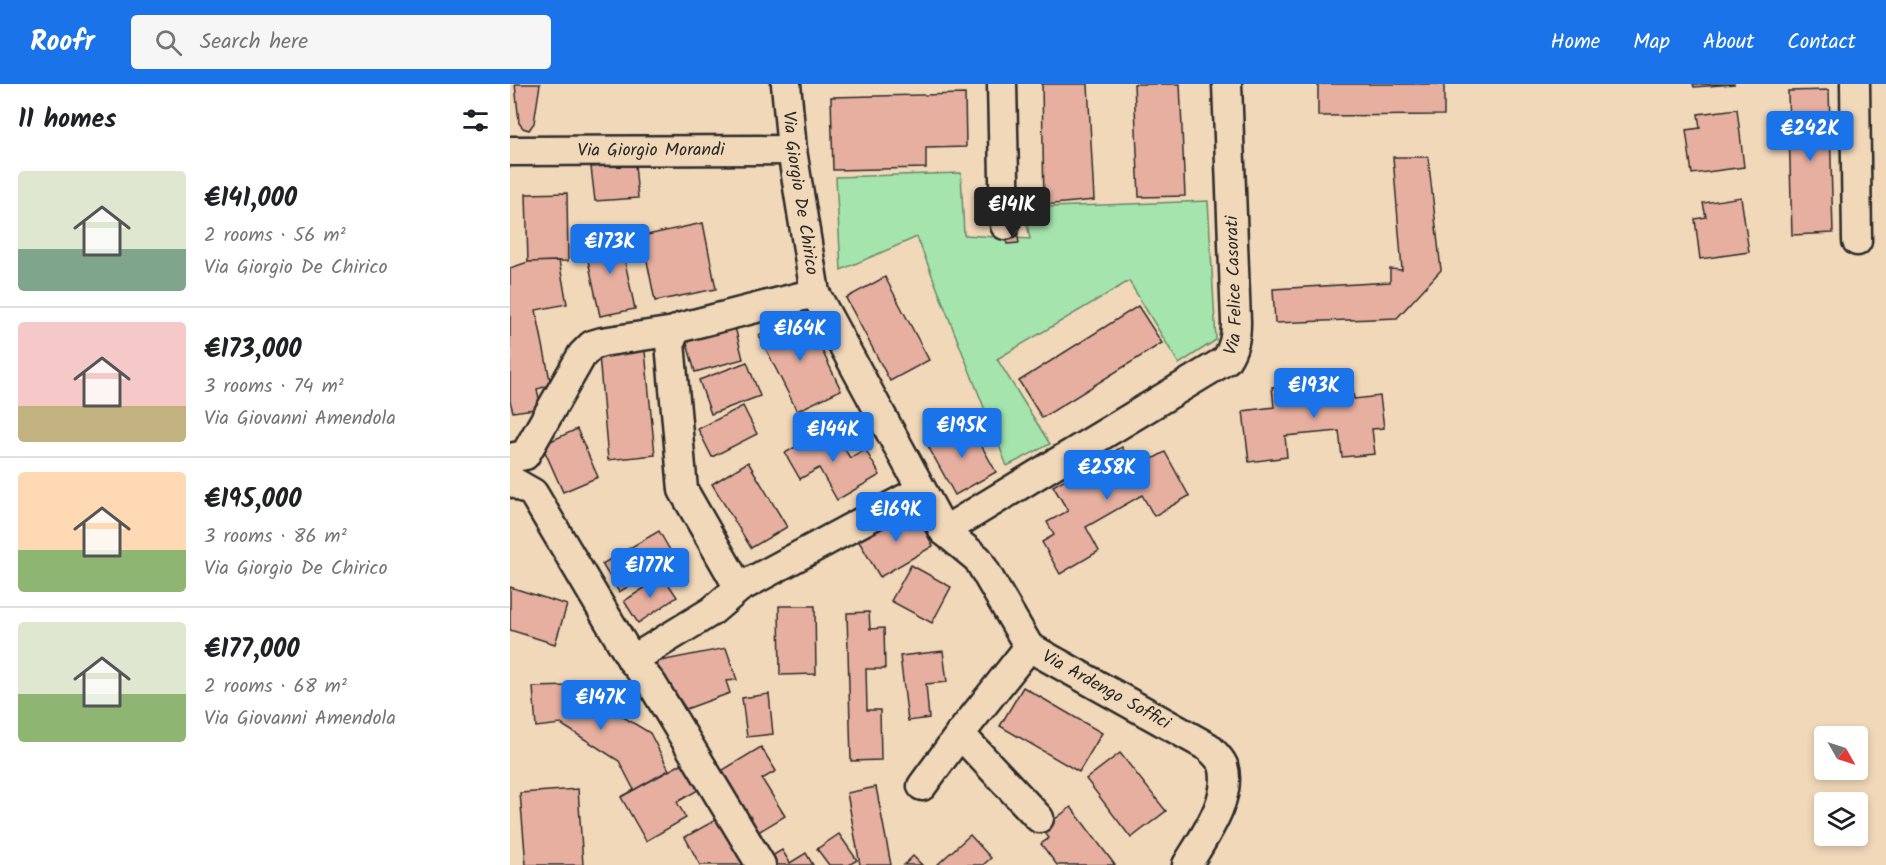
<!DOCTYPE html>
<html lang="en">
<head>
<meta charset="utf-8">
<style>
	:root { --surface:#fff; --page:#f6f6f6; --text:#202124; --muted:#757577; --line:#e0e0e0; --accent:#1a73e8 }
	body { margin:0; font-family:Kalam,sans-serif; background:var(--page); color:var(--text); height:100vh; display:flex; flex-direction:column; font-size:22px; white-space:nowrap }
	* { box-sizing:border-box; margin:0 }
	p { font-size:20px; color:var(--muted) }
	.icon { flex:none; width:33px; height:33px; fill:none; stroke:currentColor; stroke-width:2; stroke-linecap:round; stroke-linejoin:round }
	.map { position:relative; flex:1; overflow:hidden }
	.details { display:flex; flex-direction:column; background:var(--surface); width:510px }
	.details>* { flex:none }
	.needle { width:39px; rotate:129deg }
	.buttons { position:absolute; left:1304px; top:642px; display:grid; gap:12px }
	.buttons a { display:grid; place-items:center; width:54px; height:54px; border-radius:6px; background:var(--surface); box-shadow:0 3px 9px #0003; font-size:30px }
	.price { position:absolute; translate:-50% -51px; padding:0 14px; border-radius:6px; background:var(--accent); color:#fff; font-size:20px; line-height:39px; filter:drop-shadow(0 2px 3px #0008) }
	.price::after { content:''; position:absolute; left:50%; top:36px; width:18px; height:14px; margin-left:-9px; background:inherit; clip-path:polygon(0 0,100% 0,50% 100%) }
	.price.on { background:#222; color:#fff }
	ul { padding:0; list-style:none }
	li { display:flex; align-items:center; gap:18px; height:150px; padding:0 18px }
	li+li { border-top:2px solid var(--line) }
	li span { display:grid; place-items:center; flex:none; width:168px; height:120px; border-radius:6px; color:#555 }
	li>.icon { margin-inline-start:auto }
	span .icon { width:72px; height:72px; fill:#fffc; stroke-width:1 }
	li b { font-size:26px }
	h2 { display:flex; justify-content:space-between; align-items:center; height:72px; padding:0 18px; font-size:26px }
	header { display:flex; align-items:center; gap:36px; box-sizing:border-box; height:84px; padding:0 30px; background:var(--accent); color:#fff }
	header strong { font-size:28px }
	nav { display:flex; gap:33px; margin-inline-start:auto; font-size:21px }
	.search { width:420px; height:54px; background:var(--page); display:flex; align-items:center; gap:15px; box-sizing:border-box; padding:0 21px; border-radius:6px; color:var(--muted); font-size:22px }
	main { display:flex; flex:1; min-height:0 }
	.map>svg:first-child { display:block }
</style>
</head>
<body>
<header>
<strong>Roofr</strong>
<div class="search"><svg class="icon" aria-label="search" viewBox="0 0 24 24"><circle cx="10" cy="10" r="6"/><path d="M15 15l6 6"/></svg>Search here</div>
<nav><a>Home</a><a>Map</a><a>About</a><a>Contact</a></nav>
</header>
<main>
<section class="details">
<h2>11 homes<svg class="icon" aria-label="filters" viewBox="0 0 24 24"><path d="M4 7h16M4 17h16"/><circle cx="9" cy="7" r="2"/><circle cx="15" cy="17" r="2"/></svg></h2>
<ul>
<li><span style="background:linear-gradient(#dfe7d0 65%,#7fa58c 0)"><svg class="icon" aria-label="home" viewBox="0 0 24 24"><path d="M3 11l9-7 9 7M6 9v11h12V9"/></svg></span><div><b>€141,000</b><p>2 rooms · 56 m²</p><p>Via Giorgio De Chirico</p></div></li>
<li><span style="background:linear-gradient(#f6c9c9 70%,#c2b280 0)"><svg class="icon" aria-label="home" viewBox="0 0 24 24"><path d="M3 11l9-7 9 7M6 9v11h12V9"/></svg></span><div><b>€173,000</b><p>3 rooms · 74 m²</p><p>Via Giovanni Amendola</p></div></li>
<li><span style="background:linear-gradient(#ffd9b3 65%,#8fb573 0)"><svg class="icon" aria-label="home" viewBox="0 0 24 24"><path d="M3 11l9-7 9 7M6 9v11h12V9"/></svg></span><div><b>€195,000</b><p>3 rooms · 86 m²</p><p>Via Giorgio De Chirico</p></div></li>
<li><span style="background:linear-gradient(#dfe7d0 60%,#8fb573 0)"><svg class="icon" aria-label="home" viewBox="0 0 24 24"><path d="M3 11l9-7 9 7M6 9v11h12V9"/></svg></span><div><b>€177,000</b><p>2 rooms · 68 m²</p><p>Via Giovanni Amendola</p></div></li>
</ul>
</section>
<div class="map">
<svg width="1376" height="781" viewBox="0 0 1376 781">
	<rect width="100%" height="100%" fill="#f1d8b9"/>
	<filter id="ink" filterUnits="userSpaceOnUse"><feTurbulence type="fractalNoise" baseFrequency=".0167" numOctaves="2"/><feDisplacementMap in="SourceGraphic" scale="12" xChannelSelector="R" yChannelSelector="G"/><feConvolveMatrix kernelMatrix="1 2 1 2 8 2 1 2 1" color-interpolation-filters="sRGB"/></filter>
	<g filter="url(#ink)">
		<!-- green -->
		<path fill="#a5e4ac" stroke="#68886c" stroke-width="1.5" d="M 451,89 L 454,151 L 520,155 L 514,124 L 698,117 L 706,256 L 669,280 L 619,197 L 487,275 L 540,360 L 497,382 L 407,153 L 331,186 L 326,93 Z"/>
		<!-- building -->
		<g fill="#e7afa0" stroke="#2b2b2b" stroke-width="1.5">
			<path d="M 5,0 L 30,0 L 24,39 L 19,46 L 13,44 L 9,39 Z"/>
			<path d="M 532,0 L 578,0 L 584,116 L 534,121 Z"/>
			<path d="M 624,0 L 670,0 L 675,112 L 629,113 Z"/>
			<path d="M 808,0 L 934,0 L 934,31 L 808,32 Z"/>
			<path d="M 1183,0 L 1225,0 L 1184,3 Z"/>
			<path d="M 1319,6 L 1323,149 L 1282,151 L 1278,7 Z"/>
			<path d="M 455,10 L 456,63 L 416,64 L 416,84 L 323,86 L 321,13 Z"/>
			<path d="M 1227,25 L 1234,83 L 1182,90 L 1176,46 L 1190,44 L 1188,30 Z"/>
			<path d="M 883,73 L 918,73 L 931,186 L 887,234 L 765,239 L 763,205 L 880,198 L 880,185 L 892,186 Z"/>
			<path d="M 125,80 L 128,114 L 85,117 L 81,83 Z"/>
			<path d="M 57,109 L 58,177 L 18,178 L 16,110 Z"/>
			<path d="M 1231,113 L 1239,168 L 1190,175 L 1185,135 L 1196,133 L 1193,119 Z"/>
			<path d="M 193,139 L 206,205 L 145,217 L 132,152 Z"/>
			<path d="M 507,148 L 509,159 L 497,160 L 495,150 Z"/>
			<path d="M 109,150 L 125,225 L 90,232 L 74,158 Z"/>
			<path d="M 49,177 L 57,220 L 26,226 L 41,301 L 27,305 L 31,324 L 3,328 L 0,317 L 0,184 L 18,178 Z"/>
			<path d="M 375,193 L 419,276 L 380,297 L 336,214 Z"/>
			<path d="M 628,222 L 652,259 L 532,334 L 509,297 Z"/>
			<path d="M 294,229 L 331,306 L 287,327 L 249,251 Z"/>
			<path d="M 224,239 L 233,275 L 185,288 L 175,252 Z"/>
			<path d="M 135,267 L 145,371 L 98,376 L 89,271 Z"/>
			<path d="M 237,278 L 250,312 L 201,330 L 189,296 Z"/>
			<path d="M 841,294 L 844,315 L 870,312 L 874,344 L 862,345 L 865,370 L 832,373 L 829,347 L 775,352 L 777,373 L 739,378 L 733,327 L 764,323 L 762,303 Z"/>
			<path d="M 233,322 L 247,350 L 202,373 L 188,345 Z"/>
			<path d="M 459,339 L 486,388 L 445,411 L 418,362 Z"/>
			<path d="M 321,342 L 340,374 L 355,365 L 370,391 L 327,416 L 309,384 L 290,395 L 275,369 Z"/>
			<path d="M 67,345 L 88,393 L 53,408 L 32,361 Z"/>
			<path d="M 612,363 L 624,385 L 655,368 L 679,412 L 644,432 L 632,411 L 576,443 L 589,467 L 550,490 L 532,458 L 544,451 L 537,438 L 558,427 L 543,402 Z"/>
			<path d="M 238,378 L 277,443 L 241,464 L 202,400 Z"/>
			<path d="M 403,425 L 423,462 L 370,493 L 348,456 Z"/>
			<path d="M 149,447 L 165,475 L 109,508 L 92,480 Z"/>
			<path d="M 401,481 L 441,503 L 422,539 L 381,517 Z"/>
			<path d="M 153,492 L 167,513 L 128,539 L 114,517 Z"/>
			<path d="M 0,503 L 57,521 L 45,560 L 0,546 Z"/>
			<path d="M 269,522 L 305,522 L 306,590 L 270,591 Z"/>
			<path d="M 359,528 L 360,545 L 374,544 L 375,585 L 356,585 L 357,626 L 370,626 L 371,676 L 341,677 L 337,529 Z"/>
			<path d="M 216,564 L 227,596 L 216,597 L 220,609 L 176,625 L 145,578 Z"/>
			<path d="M 433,567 L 437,598 L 416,600 L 419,634 L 398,637 L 390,572 Z"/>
			<path d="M 62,602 L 140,649 L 159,686 L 124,706 L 109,677 L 51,640 L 26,643 L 23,603 Z"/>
			<path d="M 513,603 L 592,649 L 569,688 L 490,642 Z"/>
			<path d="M 259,610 L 263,650 L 237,653 L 232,614 Z"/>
			<path d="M 251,663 L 266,687 L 252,695 L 275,732 L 245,750 L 208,689 Z"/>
			<path d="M 610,669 L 656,727 L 621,754 L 576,695 Z"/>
			<path d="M 173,679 L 188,706 L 167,718 L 176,734 L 136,757 L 111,713 Z"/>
			<path d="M 366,703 L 381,781 L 350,781 L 337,709 Z"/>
			<path d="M 68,705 L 73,781 L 16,781 L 10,709 Z"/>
			<path d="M 561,723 L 605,781 L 547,781 L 531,760 L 539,754 L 532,745 Z"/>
			<path d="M 211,733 L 238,781 L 190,781 L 175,753 Z"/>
			<path d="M 329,750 L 347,776 L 339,781 L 319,781 L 307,765 Z"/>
			<path d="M 460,751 L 481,774 L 473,781 L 427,781 Z"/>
			<path d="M 272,766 L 280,779 L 296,769 L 303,781 L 258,781 L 255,776 Z"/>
			<path d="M 403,772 L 412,781 L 394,781 Z"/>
		</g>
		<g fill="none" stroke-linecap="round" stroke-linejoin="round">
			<defs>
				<g id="street">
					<path id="s1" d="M 276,0 L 282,66 L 305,209 L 434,447 L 716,276 C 724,264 726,253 726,238 L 717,0"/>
					<path d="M 492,0 L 495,141"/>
					<path d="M 1345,0 L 1347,157"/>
					<path id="s2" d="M 0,67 L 282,66"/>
					<path d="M 0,374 L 15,371 L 72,271 L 82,261 L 92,258 L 165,247"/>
					<path d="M 0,396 L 23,409 L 122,576 L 142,600 L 251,781"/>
					<path id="s3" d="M 434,447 L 468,475 L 519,563 L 698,663 C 703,668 710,674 713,681 C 723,714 693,754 677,781"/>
					<path d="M 229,504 L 173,406 L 160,259 L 165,247 L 172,243 L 305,209"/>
					<path d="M 122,576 L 202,527 L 229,504 L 411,406"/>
					<path d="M 450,650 L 529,734"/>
					<path d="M 412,702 L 450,650 L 519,563"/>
				</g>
			</defs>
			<!-- street casing -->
			<use href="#street" stroke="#2b2b2b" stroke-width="33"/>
			<!-- street -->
			<use href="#street" stroke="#f1d8b9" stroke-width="28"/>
		</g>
	</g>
	<g text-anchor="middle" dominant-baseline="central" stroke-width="4.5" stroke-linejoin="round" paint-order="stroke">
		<!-- street labels -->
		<g font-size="18" fill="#2b2b2b" stroke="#f1d8b9">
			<text stroke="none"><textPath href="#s2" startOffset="141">Via Giorgio Morandi</textPath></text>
			<text stroke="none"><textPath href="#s1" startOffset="110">Via Giorgio De Chirico</textPath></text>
			<text stroke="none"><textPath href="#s1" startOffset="888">Via Felice Casorati</textPath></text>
			<text stroke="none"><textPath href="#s3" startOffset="234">Via Ardengo Soffici</textPath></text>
		</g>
	</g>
</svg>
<div class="buttons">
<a><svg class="needle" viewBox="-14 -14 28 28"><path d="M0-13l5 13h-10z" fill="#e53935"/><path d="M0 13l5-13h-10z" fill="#757577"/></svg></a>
<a><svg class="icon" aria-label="layers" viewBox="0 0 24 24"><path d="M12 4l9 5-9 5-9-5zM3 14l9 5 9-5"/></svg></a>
</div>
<b class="price" style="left:1300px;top:78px">€242K</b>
<b class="price on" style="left:502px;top:154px">€141K</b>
<b class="price" style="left:100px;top:191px">€173K</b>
<b class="price" style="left:290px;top:278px">€164K</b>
<b class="price" style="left:804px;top:335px">€193K</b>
<b class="price" style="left:452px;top:375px">€195K</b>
<b class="price" style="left:323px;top:379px">€144K</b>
<b class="price" style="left:597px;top:417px">€258K</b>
<b class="price" style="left:386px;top:459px">€169K</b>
<b class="price" style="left:140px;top:515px">€177K</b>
<b class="price" style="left:91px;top:647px">€147K</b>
</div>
</main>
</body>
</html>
